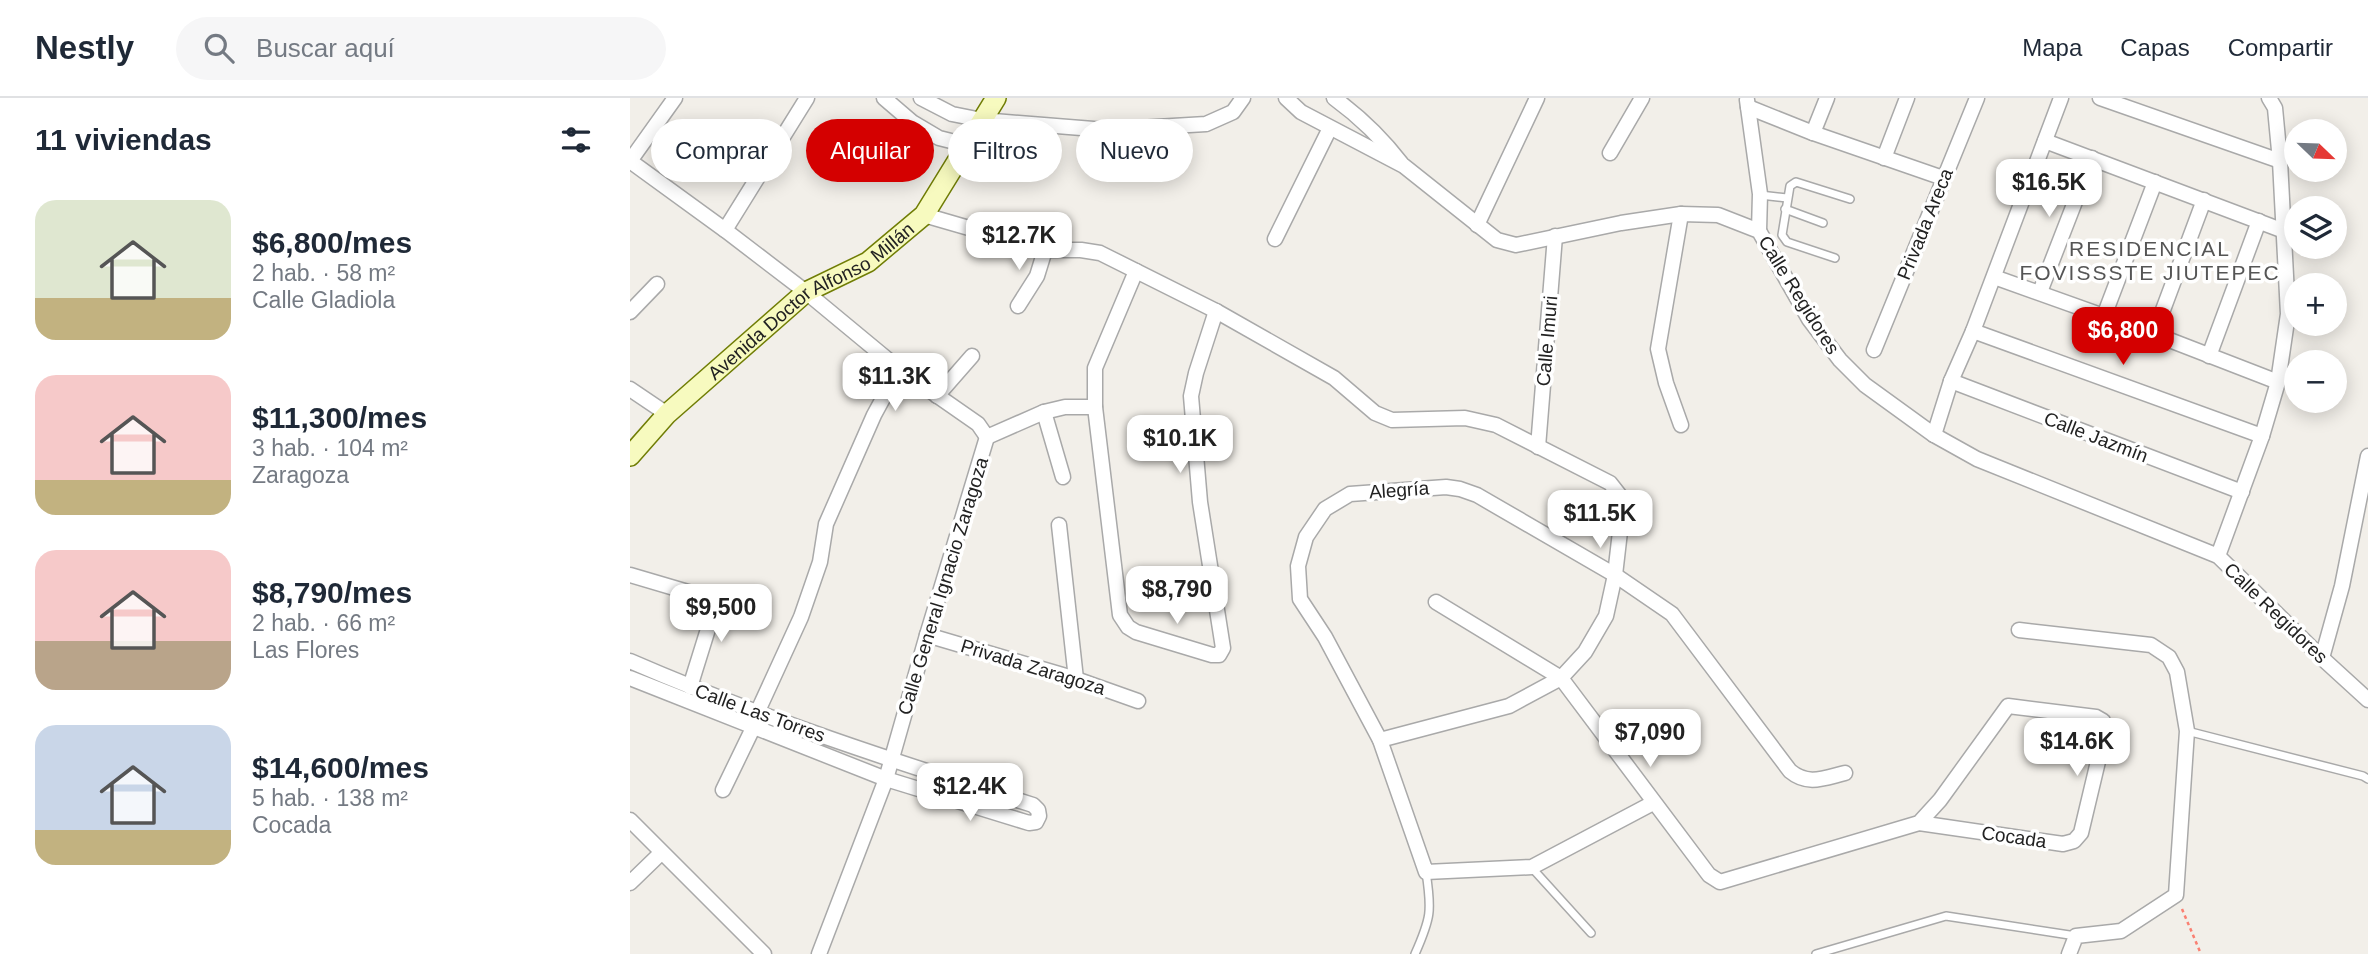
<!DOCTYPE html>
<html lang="es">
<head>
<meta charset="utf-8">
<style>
	:root { --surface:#fff; --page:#f6f6f7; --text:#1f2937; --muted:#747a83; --line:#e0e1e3; --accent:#d40000 }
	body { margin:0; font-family:Arial,sans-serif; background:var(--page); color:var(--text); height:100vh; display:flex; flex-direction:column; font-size:26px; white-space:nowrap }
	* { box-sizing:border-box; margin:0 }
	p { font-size:23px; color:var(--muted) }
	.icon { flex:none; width:38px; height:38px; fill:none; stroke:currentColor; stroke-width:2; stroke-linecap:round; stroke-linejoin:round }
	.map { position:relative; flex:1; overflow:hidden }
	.sheet { display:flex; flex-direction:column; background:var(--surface); width:630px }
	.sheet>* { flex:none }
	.banner { position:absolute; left:21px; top:21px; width:665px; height:63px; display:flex; gap:14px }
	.needle { width:46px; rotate:113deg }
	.fabs { position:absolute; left:1654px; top:21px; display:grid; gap:14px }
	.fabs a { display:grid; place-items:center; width:63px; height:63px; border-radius:50%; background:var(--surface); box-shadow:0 4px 18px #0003; font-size:35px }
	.price { position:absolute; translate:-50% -60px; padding:0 16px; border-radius:14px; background:#fff; color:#222; font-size:23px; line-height:46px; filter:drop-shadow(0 2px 4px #0008) }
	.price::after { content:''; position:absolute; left:50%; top:42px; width:21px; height:16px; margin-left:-10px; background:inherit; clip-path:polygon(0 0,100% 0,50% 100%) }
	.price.on { background:var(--accent); color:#fff }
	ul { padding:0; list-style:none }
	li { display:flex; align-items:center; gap:21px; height:175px; padding:0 35px }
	li span { display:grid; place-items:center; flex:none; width:196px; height:140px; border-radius:21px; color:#555 }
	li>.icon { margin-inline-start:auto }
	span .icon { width:84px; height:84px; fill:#fffc; stroke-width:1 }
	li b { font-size:30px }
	h2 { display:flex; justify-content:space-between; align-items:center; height:84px; padding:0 35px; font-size:30px }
	.pill { padding:0 24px; border-radius:32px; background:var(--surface); box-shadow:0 4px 18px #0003; font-size:24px; line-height:63px }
	.pill.on { background:var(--accent); color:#fff }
	header { display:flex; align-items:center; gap:42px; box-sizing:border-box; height:98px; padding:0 35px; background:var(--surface); border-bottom:2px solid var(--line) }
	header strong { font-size:33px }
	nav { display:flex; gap:38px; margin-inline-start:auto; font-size:24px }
	.search { width:490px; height:63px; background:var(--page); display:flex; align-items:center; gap:18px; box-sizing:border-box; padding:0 24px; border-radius:38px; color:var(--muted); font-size:26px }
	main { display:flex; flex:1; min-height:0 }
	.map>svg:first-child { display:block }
</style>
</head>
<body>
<header>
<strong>Nestly</strong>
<div class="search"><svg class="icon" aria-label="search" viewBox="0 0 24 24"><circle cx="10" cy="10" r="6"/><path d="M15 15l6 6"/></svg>Buscar aquí</div>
<nav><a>Mapa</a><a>Capas</a><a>Compartir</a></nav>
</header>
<main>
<section class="sheet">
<h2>11 viviendas<svg class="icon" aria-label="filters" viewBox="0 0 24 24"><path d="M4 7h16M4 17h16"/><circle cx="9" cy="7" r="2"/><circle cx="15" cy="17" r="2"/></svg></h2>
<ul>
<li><span style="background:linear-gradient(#dfe7d0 70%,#c2b280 0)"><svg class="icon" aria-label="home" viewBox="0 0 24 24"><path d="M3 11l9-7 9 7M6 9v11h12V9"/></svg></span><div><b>$6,800/mes</b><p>2 hab. · 58 m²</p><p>Calle Gladiola</p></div></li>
<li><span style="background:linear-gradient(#f6c9c9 75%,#c2b280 0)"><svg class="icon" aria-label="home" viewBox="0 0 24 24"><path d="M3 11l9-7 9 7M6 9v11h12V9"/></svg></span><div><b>$11,300/mes</b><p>3 hab. · 104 m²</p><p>Zaragoza</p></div></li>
<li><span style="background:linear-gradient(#f6c9c9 65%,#b9a48a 0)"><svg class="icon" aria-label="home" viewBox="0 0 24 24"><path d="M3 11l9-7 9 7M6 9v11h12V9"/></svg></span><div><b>$8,790/mes</b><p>2 hab. · 66 m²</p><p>Las Flores</p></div></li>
<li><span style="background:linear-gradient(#c9d6e8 75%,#c2b280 0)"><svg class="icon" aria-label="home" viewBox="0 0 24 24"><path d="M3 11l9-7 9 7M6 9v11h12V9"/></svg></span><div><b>$14,600/mes</b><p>5 hab. · 138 m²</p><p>Cocada</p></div></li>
</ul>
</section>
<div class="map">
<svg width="1738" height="856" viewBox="0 0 1738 856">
	<rect width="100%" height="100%" fill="#f2efe9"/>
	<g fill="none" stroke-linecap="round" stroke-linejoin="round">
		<defs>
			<g id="lane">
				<path d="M 1130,97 L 1157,100"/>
				<path d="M 1155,111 L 1193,125"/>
				<path d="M 1205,160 L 1157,144 L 1152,137 L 1160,88 L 1166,84 L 1220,101"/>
				<path d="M 1557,633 L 1733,678 L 1738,681"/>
				<path d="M 902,770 L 961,835"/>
				<path d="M 785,856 C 801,820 802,813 796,774"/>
				<path d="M 1186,856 L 1316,818 L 1446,838"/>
			</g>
			<g id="street">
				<path d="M 45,0 L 0,63 L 95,132 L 176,194 L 269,271 L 348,326 L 357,339"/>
				<path d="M 254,0 L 282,24 L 309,40 L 337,47"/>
				<path d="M 291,0 L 322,16 L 352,22 L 476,32 L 576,26 L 603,14 L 613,0"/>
				<path d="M 656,0 L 671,14 L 774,68 L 867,142 L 886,147 L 991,125 L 1051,116 L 1088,117 L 1129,133 L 1179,221 L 1210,262 L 1235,287 L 1304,337 L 1347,361 L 1588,458 L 1692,560 L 1738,602"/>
				<path d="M 704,0 C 730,19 751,39 771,65"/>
				<path d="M 1470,0 L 1650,63"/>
				<path d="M 1117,2 L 1130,96 L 1129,133"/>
				<path d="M 1118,9 L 1183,35 L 1313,80"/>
				<path d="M 1183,35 L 1197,0"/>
				<path d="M 1415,43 L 1654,133"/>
				<path d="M 980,55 L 1012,0"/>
				<path d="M 1254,60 L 1277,0"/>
				<path d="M 1051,116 L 1028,251 L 1036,285 L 1051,327"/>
				<path d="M 294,117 L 415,152 L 451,152 L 470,155 L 586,213 L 704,280 L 745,315 L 762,322 L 835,320 L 866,327 L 980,385 L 991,399 L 991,425 L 985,477 L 976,518 L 955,554 L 931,580 L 879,608 L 750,642"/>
				<path d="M 847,127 L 907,0"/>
				<path d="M 95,132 L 177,0"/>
				<path d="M 645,141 L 700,30"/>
				<path d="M 506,173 L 465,270 L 465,309 L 490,517 L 498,529 L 506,534 L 582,557 L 589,557 L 593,550 L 570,404 L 561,298 L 566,275 L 586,213"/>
				<path d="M 1364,179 L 1524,236 L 1648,284"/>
				<path d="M 1410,194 L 1462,60"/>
				<path d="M 388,208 L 407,178 L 415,152"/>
				<path d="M 0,214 L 27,186"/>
				<path d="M 1474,218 L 1525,84"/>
				<path d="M 1343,233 L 1632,338"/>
				<path d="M 1524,236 L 1574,102"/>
				<path d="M 1244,252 L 1347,0"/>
				<path d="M 1579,258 L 1629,123"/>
				<path d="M 1321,283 L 1612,394"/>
				<path d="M 0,291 L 37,316"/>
				<path d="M 307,298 L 342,258"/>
				<path d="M 414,314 L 433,379"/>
				<path d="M 1304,337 L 1321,283 L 1343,233 L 1431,0"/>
				<path d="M 357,339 L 414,314 L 435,309 L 465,309"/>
				<path d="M 908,349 L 925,138"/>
				<path d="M 429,427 L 446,581"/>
				<path d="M 1588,458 L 1632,338 L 1648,284 L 1658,216 L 1650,63 L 1645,10 L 1639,0"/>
				<path d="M 0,477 L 68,497 L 79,504 L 83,515 L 60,589"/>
				<path d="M 806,504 L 931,580 L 1079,777 L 1090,784 L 1289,725 L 1433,746 L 1444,743 L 1451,735 L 1475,634 L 1473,623 L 1466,619 L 1378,608 L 1310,702 L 1289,725"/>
				<path d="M 1389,532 L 1521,547 L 1539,559 L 1547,574 L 1557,633 L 1546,797 L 1491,833 L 1446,838 L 1439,856"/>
				<path d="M 297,537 L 446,581 L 508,603"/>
				<path d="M 1692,560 L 1712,488 L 1738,358"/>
				<path d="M 0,563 C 131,620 266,664 403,707 L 408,712 L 409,718 L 406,724 L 399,725 L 256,681 L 0,580"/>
				<path d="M 93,692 L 123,630 L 127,615 L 171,519 L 190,464 L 196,426 L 244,317 L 269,271"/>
				<path d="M 1023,705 L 902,769 L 796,774 L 750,642 L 695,539 L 670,501 L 668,468 L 676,439 L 695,411 L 720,396 L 816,389 L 830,391 L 847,397 L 985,477 L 1042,516 L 1160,673 C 1178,688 1194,680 1215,675"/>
				<path d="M 0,722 L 134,856"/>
				<path d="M 0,785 L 31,755"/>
				<path d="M 189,856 L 256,681 L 297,537 L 357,339"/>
			</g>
			<g id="secondary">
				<path id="s1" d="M 0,358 L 37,316 L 176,194 L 238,164 L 294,117 L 366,0"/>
			</g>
		</defs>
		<!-- lane casing -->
		<use href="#lane" stroke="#a9a9a9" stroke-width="10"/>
		<!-- street casing -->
		<use href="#street" stroke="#a9a9a9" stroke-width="17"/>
		<!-- secondary casing -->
		<use href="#secondary" stroke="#707d05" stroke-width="22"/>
		<!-- path -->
		<path stroke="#fa8072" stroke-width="2.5" stroke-dasharray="3.5 3.5" stroke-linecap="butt" d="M 1552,811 L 1571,856"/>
		<!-- lane -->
		<use href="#lane" stroke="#fff" stroke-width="7"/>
		<!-- street -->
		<use href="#street" stroke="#fff" stroke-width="14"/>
		<!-- secondary -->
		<use href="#secondary" stroke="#f7fabf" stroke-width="19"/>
	</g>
	<g text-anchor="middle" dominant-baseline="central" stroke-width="7" stroke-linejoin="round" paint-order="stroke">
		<!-- street labels -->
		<g font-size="19" fill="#222" stroke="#fff">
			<text transform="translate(1295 126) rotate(-68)">Privada Areca</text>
			<text transform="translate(1169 197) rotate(58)">Calle Regidores</text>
			<text stroke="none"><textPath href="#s1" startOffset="240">Avenida Doctor Alfonso Millán</textPath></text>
			<text transform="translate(917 243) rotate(-85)">Calle Imuri</text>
			<text transform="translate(1466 339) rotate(21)">Calle Jazmín</text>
			<text transform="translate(769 392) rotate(-4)">Alegría</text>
			<text transform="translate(313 488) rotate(-73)">Calle General Ignacio Zaragoza</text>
			<text transform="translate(1646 515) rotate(44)">Calle Regidores</text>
			<text transform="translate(403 569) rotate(17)">Privada Zaragoza</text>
			<text transform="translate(130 615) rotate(20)">Calle Las Torres</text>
			<text transform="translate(1384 739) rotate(8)">Cocada</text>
		</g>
		<!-- neighbourhood labels -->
		<g font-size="21" letter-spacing="2" fill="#555" stroke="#fff">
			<text x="1520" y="150">RESIDENCIAL<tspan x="1520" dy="24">FOVISSSTE JIUTEPEC</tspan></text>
		</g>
	</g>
</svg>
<div class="fabs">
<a><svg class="needle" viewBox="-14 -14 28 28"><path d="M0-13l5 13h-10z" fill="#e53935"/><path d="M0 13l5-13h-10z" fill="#747a83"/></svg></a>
<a><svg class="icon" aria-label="layers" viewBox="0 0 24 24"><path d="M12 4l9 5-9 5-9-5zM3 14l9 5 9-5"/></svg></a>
<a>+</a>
<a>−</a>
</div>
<b class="price" style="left:1419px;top:121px">$16.5K</b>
<b class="price" style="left:389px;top:174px">$12.7K</b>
<b class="price on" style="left:1493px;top:269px">$6,800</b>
<b class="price" style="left:265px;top:315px">$11.3K</b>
<b class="price" style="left:550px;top:377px">$10.1K</b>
<b class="price" style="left:970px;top:452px">$11.5K</b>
<b class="price" style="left:547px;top:528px">$8,790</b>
<b class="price" style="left:91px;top:546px">$9,500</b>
<b class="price" style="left:1020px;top:671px">$7,090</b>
<b class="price" style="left:1447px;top:680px">$14.6K</b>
<b class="price" style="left:340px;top:725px">$12.4K</b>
<div class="banner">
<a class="pill">Comprar</a>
<a class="pill on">Alquilar</a>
<a class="pill">Filtros</a>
<a class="pill">Nuevo</a>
</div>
</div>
</main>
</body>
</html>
